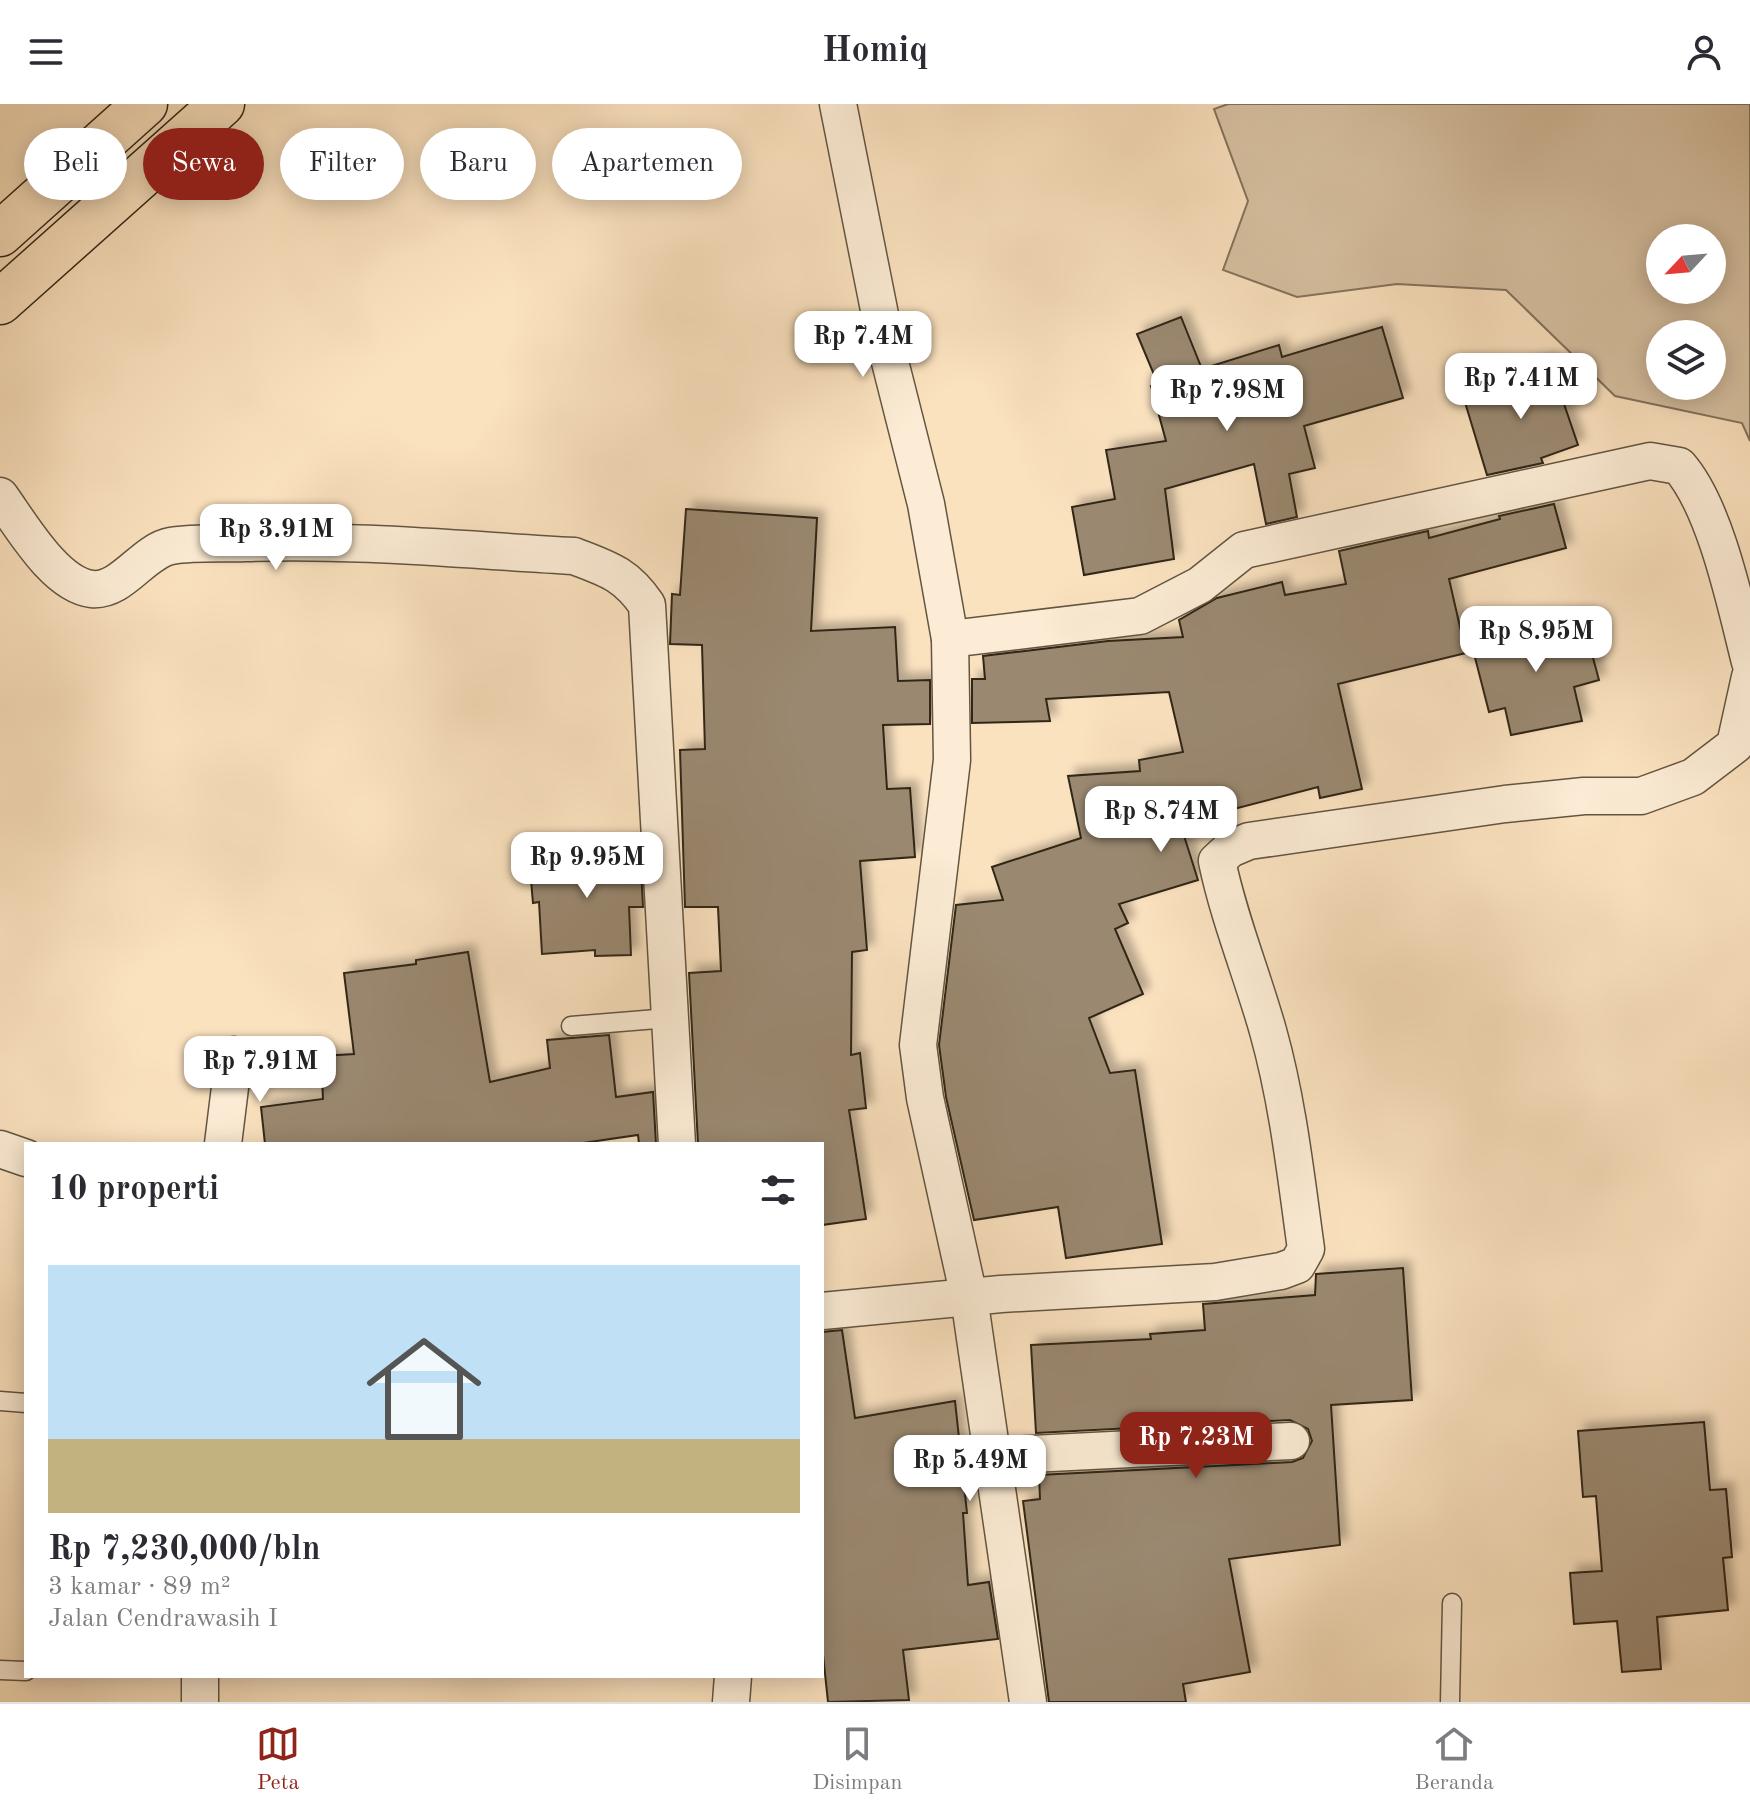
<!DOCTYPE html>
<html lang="id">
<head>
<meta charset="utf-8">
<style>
	:root { --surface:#fff; --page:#f2f2f3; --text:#2b2b33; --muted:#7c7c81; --line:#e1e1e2; --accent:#8f2418 }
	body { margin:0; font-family:"Old Standard TT",serif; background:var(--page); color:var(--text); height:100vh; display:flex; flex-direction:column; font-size:30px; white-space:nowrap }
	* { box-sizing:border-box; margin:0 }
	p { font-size:26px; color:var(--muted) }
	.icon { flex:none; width:44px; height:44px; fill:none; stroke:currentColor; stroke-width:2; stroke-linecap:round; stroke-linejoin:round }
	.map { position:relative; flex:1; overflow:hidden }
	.panel { position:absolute; left:24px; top:1038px; width:800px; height:536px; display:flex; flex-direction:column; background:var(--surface); border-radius:0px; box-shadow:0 4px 20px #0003 }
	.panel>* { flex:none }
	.top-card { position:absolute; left:24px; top:24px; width:800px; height:72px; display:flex; gap:16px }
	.needle { width:52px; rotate:244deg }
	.tools { position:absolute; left:1646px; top:120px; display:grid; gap:16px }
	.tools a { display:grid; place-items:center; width:80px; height:80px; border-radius:50%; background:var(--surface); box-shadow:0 4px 20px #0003; font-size:40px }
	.price { position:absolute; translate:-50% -68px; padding:0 18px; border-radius:16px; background:#fff; color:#222; font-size:26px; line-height:52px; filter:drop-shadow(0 2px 4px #0008) }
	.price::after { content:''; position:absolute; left:50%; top:48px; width:24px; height:18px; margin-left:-12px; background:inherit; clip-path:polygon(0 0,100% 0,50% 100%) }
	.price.current { background:var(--accent); color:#fff }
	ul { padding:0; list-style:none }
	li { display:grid; align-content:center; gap:16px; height:424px; padding:0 24px }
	li span { display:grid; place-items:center; height:248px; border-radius:0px; color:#555 }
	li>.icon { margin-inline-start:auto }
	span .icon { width:144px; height:144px; fill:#fffc; stroke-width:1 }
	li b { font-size:34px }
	h2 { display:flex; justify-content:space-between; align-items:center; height:96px; padding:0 24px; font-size:34px }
	.tag { padding:0 28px; border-radius:36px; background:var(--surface); box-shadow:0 4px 20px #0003; font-size:28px; line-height:72px }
	.tag.current { background:var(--accent); color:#fff }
	header { display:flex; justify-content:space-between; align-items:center; height:104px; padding:0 24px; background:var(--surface); font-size:36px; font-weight:700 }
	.tab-bar { display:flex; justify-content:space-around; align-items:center; height:112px; border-top:2px solid var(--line); background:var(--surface); font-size:22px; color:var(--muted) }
	.tab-bar a { display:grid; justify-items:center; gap:4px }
	.tab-bar .current { color:var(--accent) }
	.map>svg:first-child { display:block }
</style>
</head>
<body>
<header><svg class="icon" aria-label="menu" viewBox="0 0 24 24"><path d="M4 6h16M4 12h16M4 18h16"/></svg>Homiq<svg class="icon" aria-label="person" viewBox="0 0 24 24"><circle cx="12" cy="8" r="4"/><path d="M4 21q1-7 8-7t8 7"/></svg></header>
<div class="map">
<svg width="1750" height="1598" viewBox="0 0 1750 1598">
	<defs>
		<filter id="shadow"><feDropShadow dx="7" dy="-7" stdDeviation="4" flood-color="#0004"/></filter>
	</defs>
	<rect width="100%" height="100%" fill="#fbe2bf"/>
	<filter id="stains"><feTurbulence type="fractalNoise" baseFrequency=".0025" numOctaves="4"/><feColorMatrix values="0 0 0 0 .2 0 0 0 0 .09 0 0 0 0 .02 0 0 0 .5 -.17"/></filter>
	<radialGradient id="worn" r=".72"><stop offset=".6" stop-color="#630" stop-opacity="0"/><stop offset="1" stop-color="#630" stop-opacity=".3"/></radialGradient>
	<!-- green -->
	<path fill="#d8c2a3" stroke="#84745e" stroke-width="2" fill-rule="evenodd" d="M 1228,0 L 1750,0 L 1750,337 L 1742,319 L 1615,292 L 1506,186 L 1397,180 L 1297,193 L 1223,166 L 1248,97 L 1214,5 ZM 1660,134 L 1712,134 L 1712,186 L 1660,186 ZM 1660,230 L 1712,230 L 1712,282 L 1660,282 Z"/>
	<!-- building -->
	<g fill="#9a886f" stroke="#302619" stroke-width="2" filter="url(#shadow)">
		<path d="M 1181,213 L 1202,265 L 1279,241 L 1282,253 L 1382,223 L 1403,294 L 1304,322 L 1315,364 L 1289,370 L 1297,413 L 1266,420 L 1254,360 L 1165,385 L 1174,455 L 1084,471 L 1072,403 L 1115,395 L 1106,346 L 1166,337 L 1151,282 L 1158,280 L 1137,230 Z"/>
		<path d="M 1549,256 L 1578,341 L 1541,354 L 1543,359 L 1487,371 L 1464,295 L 1522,278 L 1518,267 Z"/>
		<path d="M 1554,400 L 1566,444 L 1449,475 L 1466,549 L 1338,580 L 1362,685 L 1320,694 L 1318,683 L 1180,719 L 1198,776 L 1119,800 L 1128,819 L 1115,825 L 1143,890 L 1089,914 L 1110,969 L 1135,966 L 1162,1140 L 1066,1154 L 1058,1103 L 974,1116 L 946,993 L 939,941 L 956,801 L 1003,796 L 992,763 L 1081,734 L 1068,672 L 1140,667 L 1139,656 L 1183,648 L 1169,588 L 1046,595 L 1050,617 L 972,619 L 972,575 L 985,575 L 983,552 L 1108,537 L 1183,533 L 1179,516 L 1217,494 L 1282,478 L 1285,491 L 1346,480 L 1339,447 L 1428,427 L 1429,434 L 1500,415 L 1499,412 Z"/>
		<path d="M 686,405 L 817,414 L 811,527 L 895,523 L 898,577 L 930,576 L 930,620 L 883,621 L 887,685 L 910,684 L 915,753 L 860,757 L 867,846 L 852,848 L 851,951 L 860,949 L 866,1004 L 849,1006 L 866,1115 L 822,1121 L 822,1040 L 698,1040 L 689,869 L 721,867 L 718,803 L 685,803 L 680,646 L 705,645 L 702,541 L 670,540 L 672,490 L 680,491 Z"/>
		<path d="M 1582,513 L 1599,576 L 1574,583 L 1582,617 L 1511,631 L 1505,604 L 1489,608 L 1471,538 Z"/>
		<path d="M 640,744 L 643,803 L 629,803 L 631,851 L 595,852 L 595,846 L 542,850 L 539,798 L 533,799 L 529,753 Z"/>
		<path d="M 468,848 L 490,978 L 550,964 L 547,936 L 609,931 L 616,993 L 653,988 L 656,1040 L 639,1040 L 638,1031 L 576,1040 L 265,1040 L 261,1003 L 323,995 L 321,952 L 354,950 L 344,869 L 416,860 L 416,856 Z"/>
		<path d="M 1403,1164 L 1412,1296 L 1331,1301 L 1340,1441 L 1229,1455 L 1250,1568 L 1183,1580 L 1186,1598 L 1049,1598 L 1023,1397 L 1040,1395 L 1039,1371 L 1292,1358 L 1303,1354 L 1312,1337 L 1308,1325 L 1290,1316 L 1036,1329 L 1031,1241 L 1151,1235 L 1150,1230 L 1205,1226 L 1203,1200 L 1315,1191 L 1316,1170 Z"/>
		<path d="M 842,1226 L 855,1314 L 955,1297 L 967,1409 L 963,1409 L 968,1481 L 989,1478 L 998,1535 L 903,1546 L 909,1596 L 828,1598 L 822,1541 L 822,1228 Z"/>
		<path d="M 1704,1318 L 1710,1386 L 1726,1385 L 1732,1453 L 1723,1454 L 1728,1506 L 1657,1513 L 1661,1565 L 1622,1568 L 1617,1517 L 1574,1520 L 1570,1469 L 1602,1467 L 1596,1392 L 1583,1393 L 1578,1327 Z"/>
	</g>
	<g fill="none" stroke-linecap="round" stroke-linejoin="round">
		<defs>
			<g id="service">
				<path d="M 571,922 L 669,914"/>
				<path d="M 0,1297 L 26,1299"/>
				<path d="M 0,1566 L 26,1567"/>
				<path d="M 1450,1598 L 1452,1499"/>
			</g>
			<g id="minor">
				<path d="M 838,0 L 887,246 L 926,400 L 950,535 L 952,656 L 918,941 L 925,994 L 969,1193 L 1028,1598"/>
				<path d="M 0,392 C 21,421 55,481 92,485 C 122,488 143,447 171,442 C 195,438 221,440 245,439 C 354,435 465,446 574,452 C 608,465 626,470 647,501 L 677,1040"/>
				<path d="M 950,535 L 1140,512 L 1200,481 L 1244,446 L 1650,357 L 1679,362 C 1716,404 1736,503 1750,558"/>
				<path d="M 223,1040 L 234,951"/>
				<path d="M 0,1045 L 26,1054"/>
				<path d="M 822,1207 L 1001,1190 L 1215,1178 L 1281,1167 L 1297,1161 L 1306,1145 C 1296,1073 1288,998 1268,927 C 1252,870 1229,815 1217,757 L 1230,745 L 1249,737 L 1505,700 L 1584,692 L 1641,692 L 1693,673 L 1735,641 L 1750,573"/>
				<path d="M 993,1352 L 1291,1337"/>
				<path d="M 200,1598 L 200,1572"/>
				<path d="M 731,1598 L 733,1572"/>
			</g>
			<g id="trunk">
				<path d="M 0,130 L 145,0"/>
				<path d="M 0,198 L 222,0"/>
			</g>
		</defs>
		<!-- service casing -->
		<use href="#service" stroke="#635542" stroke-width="21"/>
		<!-- minor casing -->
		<use href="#minor" stroke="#635542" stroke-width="39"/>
		<!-- trunk casing -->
		<use href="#trunk" stroke="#302619" stroke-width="47"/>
		<!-- service -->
		<use href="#service" stroke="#fcecd5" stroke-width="18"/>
		<!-- minor -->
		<use href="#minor" stroke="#fcecd5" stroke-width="36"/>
		<!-- trunk -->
		<use href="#trunk" stroke="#fbe2bf" stroke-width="44"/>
	</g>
	<rect width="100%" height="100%" filter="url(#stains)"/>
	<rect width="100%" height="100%" fill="url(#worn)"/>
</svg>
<div class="tools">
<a><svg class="needle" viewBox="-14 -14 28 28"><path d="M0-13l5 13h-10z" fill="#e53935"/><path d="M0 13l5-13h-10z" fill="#7c7c81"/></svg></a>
<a><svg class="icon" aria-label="layers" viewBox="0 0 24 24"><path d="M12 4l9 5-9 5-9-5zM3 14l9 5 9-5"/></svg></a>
</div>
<b class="price" style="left:863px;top:275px">Rp 7.4M</b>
<b class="price" style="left:1521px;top:317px">Rp 7.41M</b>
<b class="price" style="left:1227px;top:329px">Rp 7.98M</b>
<b class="price" style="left:276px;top:468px">Rp 3.91M</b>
<b class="price" style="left:1536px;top:570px">Rp 8.95M</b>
<b class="price" style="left:1161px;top:750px">Rp 8.74M</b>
<b class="price" style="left:587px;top:796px">Rp 9.95M</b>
<b class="price" style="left:260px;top:1000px">Rp 7.91M</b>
<b class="price current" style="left:1196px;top:1376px">Rp 7.23M</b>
<b class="price" style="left:970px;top:1399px">Rp 5.49M</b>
<div class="top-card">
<a class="tag">Beli</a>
<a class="tag current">Sewa</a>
<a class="tag">Filter</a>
<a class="tag">Baru</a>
<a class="tag">Apartemen</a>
</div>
<section class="panel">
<h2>10 properti<svg class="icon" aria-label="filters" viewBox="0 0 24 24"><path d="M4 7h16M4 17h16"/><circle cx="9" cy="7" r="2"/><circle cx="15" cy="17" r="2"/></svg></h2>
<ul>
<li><span style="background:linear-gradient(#bfe0f5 70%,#c2b280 0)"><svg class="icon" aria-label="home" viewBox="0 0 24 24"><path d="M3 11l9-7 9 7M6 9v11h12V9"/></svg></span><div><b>Rp 7,230,000/bln</b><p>3 kamar · 89 m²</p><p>Jalan Cendrawasih I</p></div></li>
</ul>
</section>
</div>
<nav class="tab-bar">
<a class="current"><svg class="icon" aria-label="map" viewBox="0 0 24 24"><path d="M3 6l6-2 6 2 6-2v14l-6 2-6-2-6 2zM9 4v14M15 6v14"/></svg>Peta</a>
<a><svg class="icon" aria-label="saved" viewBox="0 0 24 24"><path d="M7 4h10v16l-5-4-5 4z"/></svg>Disimpan</a>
<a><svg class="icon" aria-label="home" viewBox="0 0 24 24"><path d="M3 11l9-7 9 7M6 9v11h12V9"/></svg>Beranda</a>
</nav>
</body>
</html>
